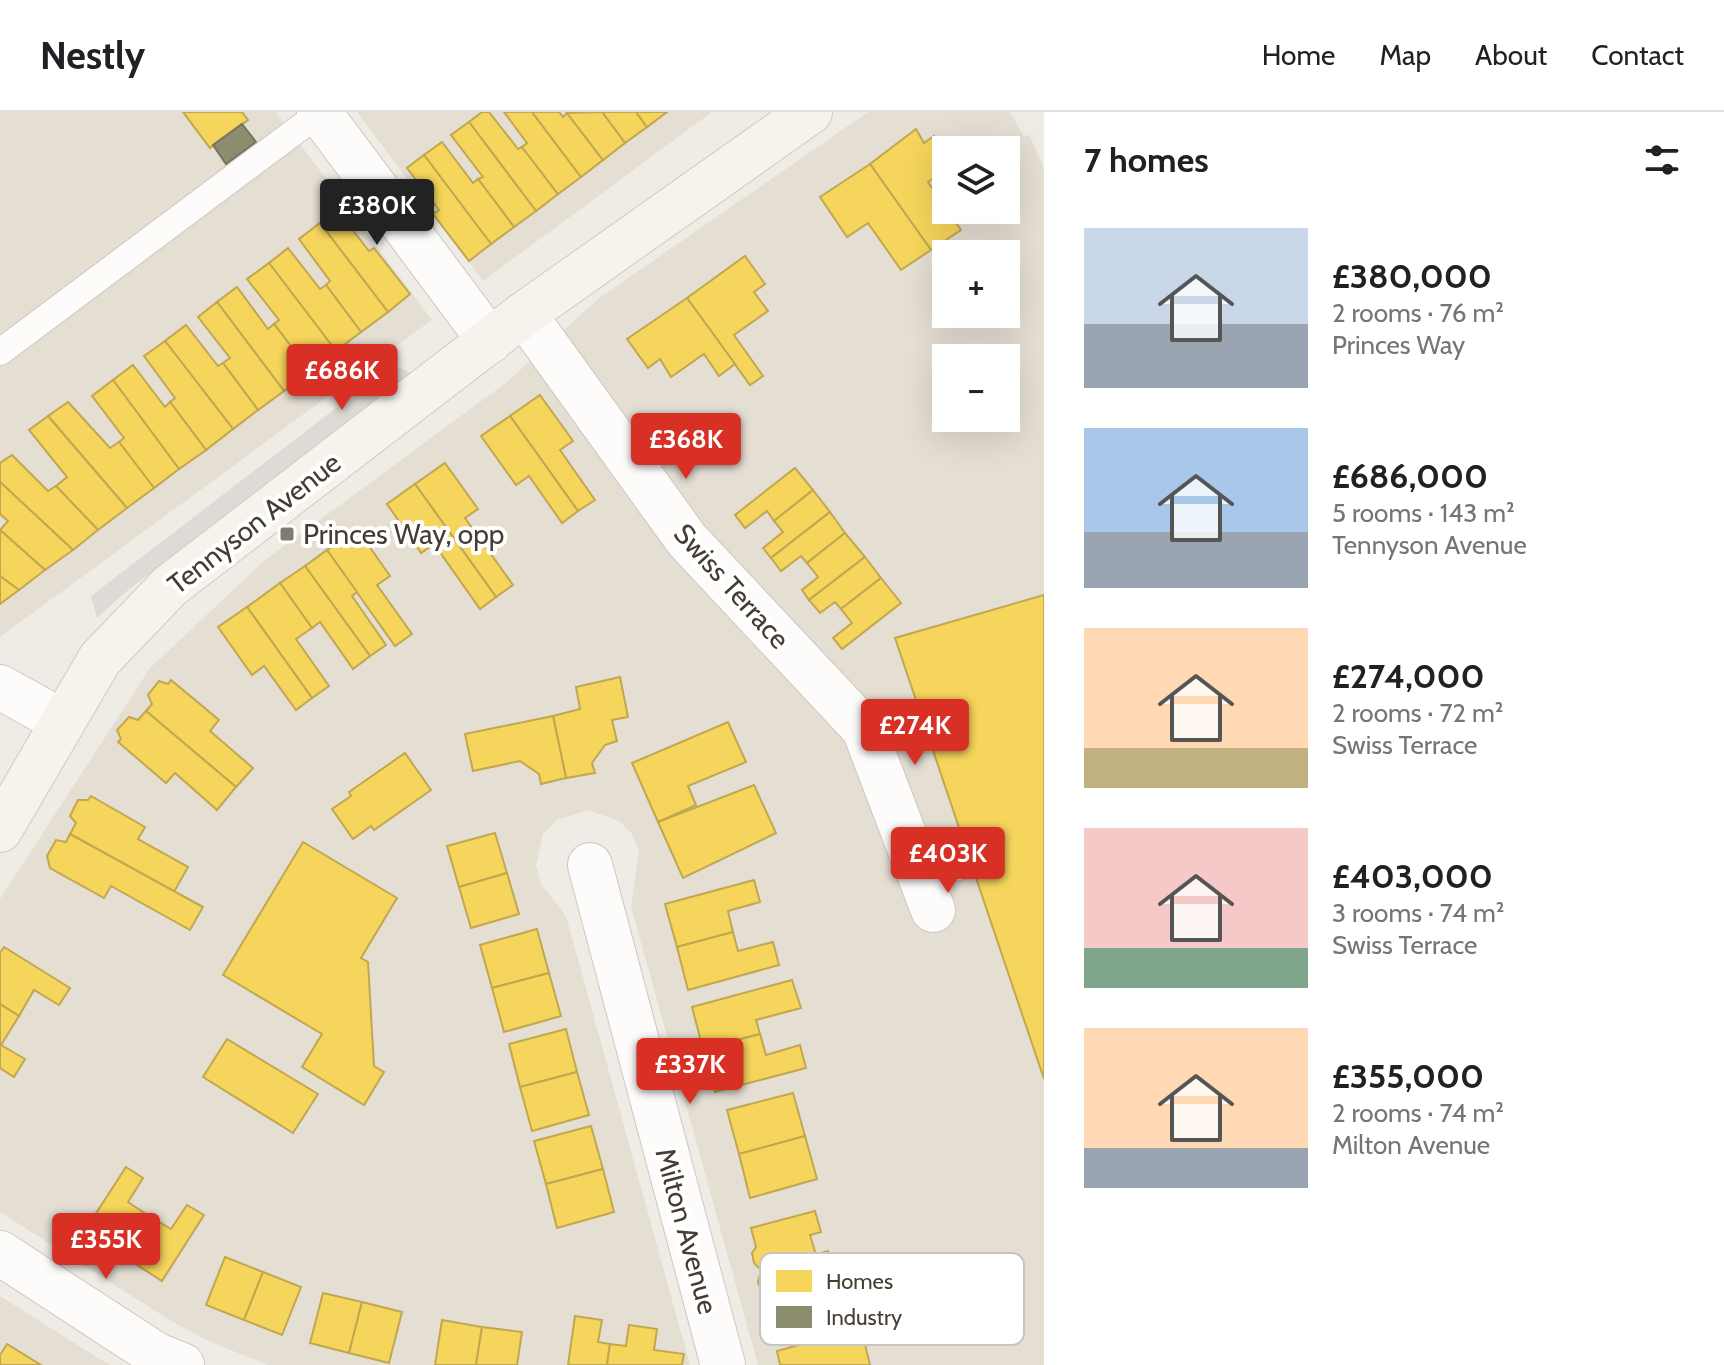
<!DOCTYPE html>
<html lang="en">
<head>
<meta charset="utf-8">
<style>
	:root { --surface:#fff; --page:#f6f6f6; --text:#202124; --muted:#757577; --line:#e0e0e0; --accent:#d93025 }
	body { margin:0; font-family:Cabin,sans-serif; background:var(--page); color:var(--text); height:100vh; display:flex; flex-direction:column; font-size:30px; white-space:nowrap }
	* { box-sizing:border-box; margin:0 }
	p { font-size:26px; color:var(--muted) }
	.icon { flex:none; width:44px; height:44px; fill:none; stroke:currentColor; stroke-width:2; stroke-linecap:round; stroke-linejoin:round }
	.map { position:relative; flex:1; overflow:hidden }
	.details { display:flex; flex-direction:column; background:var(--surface); width:680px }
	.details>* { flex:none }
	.tools { position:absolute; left:932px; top:24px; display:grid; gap:16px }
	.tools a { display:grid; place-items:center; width:88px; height:88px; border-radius:0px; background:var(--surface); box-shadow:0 8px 32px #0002; font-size:40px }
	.price { position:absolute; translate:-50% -68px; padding:0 18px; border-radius:8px; background:var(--accent); color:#fff; font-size:26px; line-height:52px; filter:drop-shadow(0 2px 4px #0008) }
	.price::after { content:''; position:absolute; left:50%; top:48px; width:24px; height:18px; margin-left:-12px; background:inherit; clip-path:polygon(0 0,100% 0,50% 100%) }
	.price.active { background:#222; color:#fff }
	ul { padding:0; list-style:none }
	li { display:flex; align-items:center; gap:24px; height:200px; padding:0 40px }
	li span { display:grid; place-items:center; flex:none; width:224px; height:160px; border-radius:0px; color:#555 }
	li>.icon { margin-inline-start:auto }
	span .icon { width:96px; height:96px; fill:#fffc; stroke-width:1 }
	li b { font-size:34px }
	h2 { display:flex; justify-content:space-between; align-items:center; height:96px; padding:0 40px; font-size:34px }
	header { display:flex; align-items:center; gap:48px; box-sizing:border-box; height:112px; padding:0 40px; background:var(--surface); border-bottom:2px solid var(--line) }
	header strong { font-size:38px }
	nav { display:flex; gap:44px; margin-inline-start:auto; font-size:28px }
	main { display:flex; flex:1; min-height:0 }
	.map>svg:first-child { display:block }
</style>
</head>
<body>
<header>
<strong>Nestly</strong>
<nav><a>Home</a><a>Map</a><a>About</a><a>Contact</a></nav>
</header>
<main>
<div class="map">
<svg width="1044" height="1253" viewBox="0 0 1044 1253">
	<rect width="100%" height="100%" fill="#efece6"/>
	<!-- residential -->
	<g fill="#e4ded3" fill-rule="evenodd">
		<path d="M 0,0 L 276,0 L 432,208 L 0,525 Z"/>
		<path d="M 357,0 L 712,0 L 483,169 Z"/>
		<path d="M 868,0 L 1010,0 L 1024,25 L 1029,23 L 1044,56 L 1044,1253 L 758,1253 L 631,794 L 639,740 L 632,722 L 619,709 L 588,698 L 557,708 L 543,722 L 536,753 L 541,772 L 566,804 L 690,1253 L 268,1253 L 204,1227 L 168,1207 L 0,1100 L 0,787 L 150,556 L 264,449 L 507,270 L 598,187 ZM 946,38 L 1006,38 L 1006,98 L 946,98 ZM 946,142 L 1006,142 L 1006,202 L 946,202 ZM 946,246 L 1006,246 L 1006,306 L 946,306 Z"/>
		<path d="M 0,1184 L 101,1248 L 111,1253 L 0,1253 Z"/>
	</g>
	<!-- parking -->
	<path fill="#dedbd6" d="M 392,253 L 411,261 L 127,479 L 97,506 L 91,484 Z"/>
	<!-- homes -->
	<g fill="#f6d55c" stroke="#c1a74f" stroke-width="2">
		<path d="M 183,0 L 242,0 L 248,8 L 210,36 Z"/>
		<path d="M 482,0 L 489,0 L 518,37 L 522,35 L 558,82 L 536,99 L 469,10 Z"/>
		<path d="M 504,0 L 532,0 L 581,65 L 558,82 L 522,35 L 527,31 Z"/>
		<path d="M 532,0 L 559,0 L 563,5 L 567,1 L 603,48 L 581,65 Z"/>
		<path d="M 602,0 L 636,0 L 647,15 L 625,31 Z"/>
		<path d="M 602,0 L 625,31 L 603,48 L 567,1 Z"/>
		<path d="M 636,0 L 667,0 L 647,15 Z"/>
		<path d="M 469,10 L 536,99 L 514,115 L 478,67 L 483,65 L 451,23 Z"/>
		<path d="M 916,17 L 924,31 L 934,24 L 946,42 L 946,58 L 928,70 L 961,118 L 931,138 L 870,52 Z"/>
		<path d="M 442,30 L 473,71 L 478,67 L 514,115 L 491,132 L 424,43 Z"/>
		<path d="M 424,43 L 491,132 L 469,149 L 433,102 L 439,98 L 407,56 Z"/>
		<path d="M 870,52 L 931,138 L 901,158 L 868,111 L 847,125 L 820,85 Z"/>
		<path d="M 337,98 L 369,139 L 374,136 L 410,182 L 388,200 L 320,111 Z"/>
		<path d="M 320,111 L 388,200 L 361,220 L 326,173 L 330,169 L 299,127 Z"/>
		<path d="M 288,136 L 320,177 L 326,173 L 361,220 L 336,239 L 269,151 Z"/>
		<path d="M 745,144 L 765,172 L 754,180 L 768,199 L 734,223 L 763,264 L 750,273 L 687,186 Z"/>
		<path d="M 269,151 L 336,239 L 310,259 L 274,212 L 279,208 L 247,167 Z"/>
		<path d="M 237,175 L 268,217 L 274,212 L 310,259 L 284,279 L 217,190 Z"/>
		<path d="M 687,186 L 735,252 L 719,264 L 704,242 L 671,265 L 660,247 L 648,256 L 627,227 Z"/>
		<path d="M 217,190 L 284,279 L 258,298 L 223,251 L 230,246 L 198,205 Z"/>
		<path d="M 186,213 L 218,254 L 223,251 L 258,298 L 233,317 L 165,229 Z"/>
		<path d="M 165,229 L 233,317 L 206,338 L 170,290 L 175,286 L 144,244 Z"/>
		<path d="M 133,253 L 165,295 L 170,290 L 206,338 L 179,357 L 113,268 Z"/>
		<path d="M 113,268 L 179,357 L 154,376 L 119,330 L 124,326 L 92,284 Z"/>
		<path d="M 540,283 L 573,329 L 560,338 L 595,388 L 578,399 L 510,304 Z"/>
		<path d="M 68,290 L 110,336 L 119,330 L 154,376 L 127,396 L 48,304 Z"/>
		<path d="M 48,304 L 127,396 L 98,418 L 56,374 L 67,365 L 29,318 Z"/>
		<path d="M 510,304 L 578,399 L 562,411 L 529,364 L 516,373 L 481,324 Z"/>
		<path d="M 12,343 L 48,379 L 56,374 L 98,418 L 73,438 L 0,370 L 0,351 Z"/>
		<path d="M 445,351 L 478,397 L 465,406 L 513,473 L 496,485 L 415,372 Z"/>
		<path d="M 795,356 L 813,378 L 774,409 L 767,399 L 745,416 L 735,403 Z"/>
		<path d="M 0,370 L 73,438 L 45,458 L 0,418 L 8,409 L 0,402 Z"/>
		<path d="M 415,372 L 496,485 L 480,497 L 434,432 L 421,441 L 387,392 Z"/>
		<path d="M 813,378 L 830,400 L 771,446 L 763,436 L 783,420 L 774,409 Z"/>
		<path d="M 830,400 L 845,421 L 807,451 L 801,444 L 781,459 L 771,446 Z"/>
		<path d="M 357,417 L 390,464 L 377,473 L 412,522 L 395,534 L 327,438 Z"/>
		<path d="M 0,418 L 45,458 L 19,478 L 0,464 Z"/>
		<path d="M 845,421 L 865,445 L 809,488 L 802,478 L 818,465 L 807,451 Z"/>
		<path d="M 327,438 L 357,480 L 352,484 L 386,533 L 370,544 L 305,454 Z"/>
		<path d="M 865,445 L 881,466 L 841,497 L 835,490 L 820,501 L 809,488 Z"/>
		<path d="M 305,454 L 370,544 L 353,557 L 320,510 L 312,516 L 280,471 Z"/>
		<path d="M 0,464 L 19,478 L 0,492 Z"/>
		<path d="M 881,466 L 901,491 L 842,537 L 833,526 L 852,511 L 841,497 Z"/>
		<path d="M 280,471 L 312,516 L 296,527 L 329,574 L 312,586 L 247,495 Z"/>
		<path d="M 1044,483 L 1044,967 L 895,526 Z"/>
		<path d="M 247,495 L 312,586 L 296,598 L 264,554 L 252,563 L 218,515 Z"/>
		<path d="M 620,565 L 628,605 L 612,608 L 617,629 L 605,633 L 592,651 L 595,661 L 566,666 L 553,604 L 580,597 L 576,575 Z"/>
		<path d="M 171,568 L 219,608 L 210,619 L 253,656 L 236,675 L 146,599 L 152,592 L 148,583 L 159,569 L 168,572 Z"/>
		<path d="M 146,599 L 236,675 L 217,698 L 175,661 L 166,671 L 118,630 L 121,627 L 117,618 L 129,605 L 138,608 Z"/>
		<path d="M 553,604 L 566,666 L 541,672 L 539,662 L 520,649 L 473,659 L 465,622 Z"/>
		<path d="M 728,610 L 746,650 L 688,674 L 696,693 L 658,710 L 632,651 Z"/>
		<path d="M 405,641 L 431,678 L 374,718 L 371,714 L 353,727 L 332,697 L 351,684 L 349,680 Z"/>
		<path d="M 754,673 L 776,721 L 683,766 L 658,710 Z"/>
		<path d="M 91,684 L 145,715 L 138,727 L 188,755 L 174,780 L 70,722 L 76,711 L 70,704 L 78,688 L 88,688 Z"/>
		<path d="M 495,721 L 507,761 L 459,775 L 447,734 Z"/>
		<path d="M 70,722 L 203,795 L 190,818 L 111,774 L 104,786 L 50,756 L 47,744 L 56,728 L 66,730 Z"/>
		<path d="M 303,730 L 397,786 L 361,846 L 368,850 L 374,954 L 384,960 L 364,993 L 302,955 L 322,922 L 223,863 Z"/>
		<path d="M 507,761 L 519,802 L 471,816 L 459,775 Z"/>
		<path d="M 754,768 L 760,790 L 728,799 L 733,820 L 677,835 L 665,792 Z"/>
		<path d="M 537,817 L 549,861 L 492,876 L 480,833 Z"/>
		<path d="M 733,820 L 738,839 L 773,830 L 779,853 L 688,878 L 677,835 Z"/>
		<path d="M 4,835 L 70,876 L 59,893 L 34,878 L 19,904 L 0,892 L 0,841 Z"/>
		<path d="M 549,861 L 561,904 L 504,920 L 492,876 Z"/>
		<path d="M 792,868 L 801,896 L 756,908 L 760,922 L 703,937 L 692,895 Z"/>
		<path d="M 0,892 L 19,904 L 1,933 L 25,947 L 14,965 L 0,956 Z"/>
		<path d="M 566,917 L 577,960 L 520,975 L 509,932 Z"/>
		<path d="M 760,922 L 766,943 L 800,933 L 806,956 L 715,980 L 703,937 Z"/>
		<path d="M 227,927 L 318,982 L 293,1021 L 203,965 Z"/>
		<path d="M 577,960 L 589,1003 L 532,1019 L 520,975 Z"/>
		<path d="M 793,981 L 805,1024 L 739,1042 L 727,998 Z"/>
		<path d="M 591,1014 L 603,1057 L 546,1072 L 534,1029 Z"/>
		<path d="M 805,1024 L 817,1067 L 750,1086 L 739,1042 Z"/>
		<path d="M 126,1055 L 143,1066 L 128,1090 L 149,1104 L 123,1144 L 84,1120 Z"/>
		<path d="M 603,1057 L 614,1100 L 557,1116 L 546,1072 Z"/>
		<path d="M 187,1093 L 204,1103 L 162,1169 L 123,1144 L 149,1104 L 171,1117 Z"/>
		<path d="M 815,1099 L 821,1120 L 810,1123 L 816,1143 L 761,1158 L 754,1151 L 752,1141 L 756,1135 L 751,1116 Z"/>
		<path d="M 828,1139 L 842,1193 L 814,1200 L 816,1207 L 778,1217 L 768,1182 L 762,1180 L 758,1170 L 761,1158 Z"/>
		<path d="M 225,1145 L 263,1160 L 244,1208 L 206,1193 Z"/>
		<path d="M 263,1160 L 301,1175 L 282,1223 L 244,1208 Z"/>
		<path d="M 323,1181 L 362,1190 L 349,1241 L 310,1231 Z"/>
		<path d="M 362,1190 L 402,1200 L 389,1251 L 349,1241 Z"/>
		<path d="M 575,1204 L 602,1208 L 598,1230 L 610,1232 L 607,1253 L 568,1253 Z"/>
		<path d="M 442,1208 L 482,1215 L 476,1253 L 435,1253 Z"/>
		<path d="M 629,1213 L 657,1217 L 654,1238 L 684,1242 L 682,1253 L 607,1253 L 610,1232 L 626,1234 Z"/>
		<path d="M 482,1215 L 522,1220 L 517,1253 L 476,1253 Z"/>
		<path d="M 861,1216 L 870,1253 L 780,1253 L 777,1239 Z"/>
		<path d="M 7,1232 L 41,1253 L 0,1253 L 0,1243 Z"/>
	</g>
	<!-- industry -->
	<path fill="#8c8c6e" stroke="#77745c" stroke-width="2" d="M 242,12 L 256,30 L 226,52 L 213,33 Z"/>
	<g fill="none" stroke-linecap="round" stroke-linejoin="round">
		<defs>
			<path id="lane" d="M 0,240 L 321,0"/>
			<g id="street">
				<path d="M 319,0 L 490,229"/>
				<path d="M 524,202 L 687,428 L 864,617 L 933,798"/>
				<path d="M 0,575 L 61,609"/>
				<path d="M 590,753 L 723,1253"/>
				<path d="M 918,756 L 962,745"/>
				<path d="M 0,1141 L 155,1242 L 182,1253"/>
			</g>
			<path id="secondary" d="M 0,718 L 100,547 L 170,474 L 524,202 L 810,0"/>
		</defs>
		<!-- lane casing -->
		<use href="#lane" stroke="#ccc8c2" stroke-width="28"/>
		<!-- street casing -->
		<use href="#street" stroke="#ccc8c2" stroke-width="46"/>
		<!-- secondary casing -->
		<use href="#secondary" stroke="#d0cabe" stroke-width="46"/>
		<!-- lane -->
		<use href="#lane" stroke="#fdfcfb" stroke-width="26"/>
		<!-- street -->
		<use href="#street" stroke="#fdfcfb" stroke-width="44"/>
		<!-- secondary -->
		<use href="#secondary" stroke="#f6f3ed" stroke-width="44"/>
	</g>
	<!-- markers -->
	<rect fill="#807a71" stroke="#fff" stroke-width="3" x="279" y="414" width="16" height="16" rx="4"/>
	<g text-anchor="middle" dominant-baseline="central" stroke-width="8" stroke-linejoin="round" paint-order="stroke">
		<!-- street labels -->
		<g font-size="28" fill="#453d32" stroke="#fff">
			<text transform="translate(254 411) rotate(-38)">Tennyson Avenue</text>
			<text transform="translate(732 474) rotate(48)">Swiss Terrace</text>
			<text transform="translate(687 1119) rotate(75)">Milton Avenue</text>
		</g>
		<!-- poi labels -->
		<g font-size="28" fill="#453d32" stroke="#fff" text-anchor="start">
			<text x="303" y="422">Princes Way, opp</text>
		</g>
	</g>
	<!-- legend -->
	<rect x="760" y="1141" width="264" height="92" rx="12" fill="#fff" stroke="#c7c5c2" stroke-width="2"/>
	<rect x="776" y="1158" width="36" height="22" fill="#f6d55c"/>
	<rect x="776" y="1194" width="36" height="22" fill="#8c8c6e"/>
	<g font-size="22" fill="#453d32">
		<text x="826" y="1177">Homes</text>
		<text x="826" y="1213">Industry</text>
	</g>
</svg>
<div class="tools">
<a><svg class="icon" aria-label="layers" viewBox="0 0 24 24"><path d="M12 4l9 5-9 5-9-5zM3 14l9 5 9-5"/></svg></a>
<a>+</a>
<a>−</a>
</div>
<b class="price active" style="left:377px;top:135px">£380K</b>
<b class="price" style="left:342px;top:300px">£686K</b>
<b class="price" style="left:686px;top:369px">£368K</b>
<b class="price" style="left:915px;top:655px">£274K</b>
<b class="price" style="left:948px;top:783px">£403K</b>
<b class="price" style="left:690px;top:994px">£337K</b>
<b class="price" style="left:106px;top:1169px">£355K</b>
</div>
<section class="details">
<h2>7 homes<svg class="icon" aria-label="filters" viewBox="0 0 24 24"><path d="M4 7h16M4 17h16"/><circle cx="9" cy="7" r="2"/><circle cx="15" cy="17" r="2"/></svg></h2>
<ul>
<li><span style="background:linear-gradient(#c9d6e8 60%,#9aa5b1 0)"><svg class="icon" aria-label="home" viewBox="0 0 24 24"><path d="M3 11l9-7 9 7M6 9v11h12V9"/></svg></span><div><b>£380,000</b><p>2 rooms · 76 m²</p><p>Princes Way</p></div></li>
<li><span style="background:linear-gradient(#a9c7e8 65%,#9aa5b1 0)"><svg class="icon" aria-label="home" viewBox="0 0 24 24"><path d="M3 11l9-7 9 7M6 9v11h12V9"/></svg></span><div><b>£686,000</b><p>5 rooms · 143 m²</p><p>Tennyson Avenue</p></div></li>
<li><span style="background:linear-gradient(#ffd9b3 75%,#c2b280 0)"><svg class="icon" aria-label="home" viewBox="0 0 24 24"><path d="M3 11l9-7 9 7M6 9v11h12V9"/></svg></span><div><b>£274,000</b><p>2 rooms · 72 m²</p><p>Swiss Terrace</p></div></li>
<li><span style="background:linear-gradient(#f6c9c9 75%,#7fa58c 0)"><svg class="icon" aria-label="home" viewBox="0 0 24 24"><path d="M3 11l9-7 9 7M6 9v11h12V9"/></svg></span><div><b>£403,000</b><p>3 rooms · 74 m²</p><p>Swiss Terrace</p></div></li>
<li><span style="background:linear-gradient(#ffd9b3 75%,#9aa5b1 0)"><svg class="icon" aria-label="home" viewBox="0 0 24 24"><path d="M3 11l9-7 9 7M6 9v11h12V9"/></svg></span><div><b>£355,000</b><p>2 rooms · 74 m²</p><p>Milton Avenue</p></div></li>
</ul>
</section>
</main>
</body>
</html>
